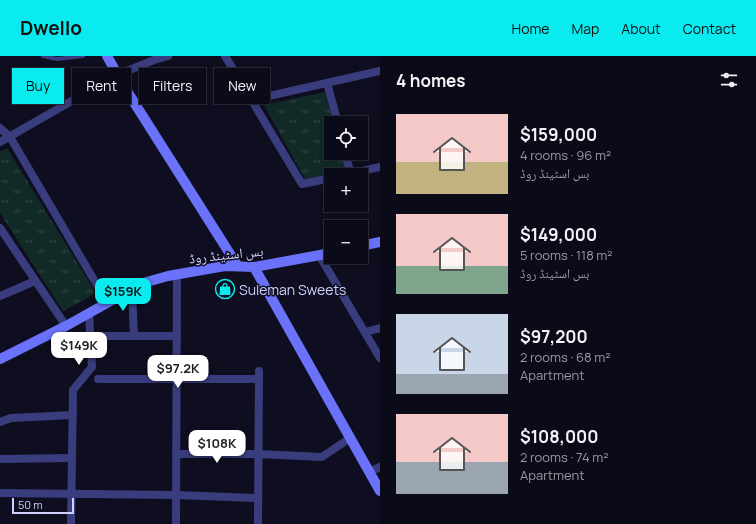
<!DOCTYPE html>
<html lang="en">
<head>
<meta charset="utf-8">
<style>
	:root { --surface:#0b0a18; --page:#141321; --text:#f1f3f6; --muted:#9a9aa2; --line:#2b2b37; --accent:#09ebef }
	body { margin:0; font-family:Manrope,"Noto Naskh Arabic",sans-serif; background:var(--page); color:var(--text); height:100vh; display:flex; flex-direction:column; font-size:15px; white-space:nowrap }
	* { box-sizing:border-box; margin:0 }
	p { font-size:13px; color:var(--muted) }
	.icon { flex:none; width:22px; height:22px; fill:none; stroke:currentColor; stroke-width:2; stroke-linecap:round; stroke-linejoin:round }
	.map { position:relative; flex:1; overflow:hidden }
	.panel { display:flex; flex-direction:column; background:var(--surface); width:376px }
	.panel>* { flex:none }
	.top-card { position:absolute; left:12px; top:12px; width:308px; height:36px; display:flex; gap:8px }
	.fabs { position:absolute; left:324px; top:60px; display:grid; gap:8px }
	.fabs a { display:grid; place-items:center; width:44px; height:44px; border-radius:0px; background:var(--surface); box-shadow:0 2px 6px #0003,0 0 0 1px var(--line); font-size:20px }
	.scale { position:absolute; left:12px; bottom:10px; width:62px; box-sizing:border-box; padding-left:4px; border:2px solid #d0cffd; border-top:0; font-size:11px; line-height:14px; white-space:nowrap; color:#d0cffd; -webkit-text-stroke:3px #0f0e20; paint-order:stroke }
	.price { position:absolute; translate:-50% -34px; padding:0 9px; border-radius:8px; background:#fff; color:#222; font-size:13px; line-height:26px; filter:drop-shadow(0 1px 2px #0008) }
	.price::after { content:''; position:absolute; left:50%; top:24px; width:12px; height:9px; margin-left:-6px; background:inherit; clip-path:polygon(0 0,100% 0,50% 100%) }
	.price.selected { background:var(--accent); color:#111 }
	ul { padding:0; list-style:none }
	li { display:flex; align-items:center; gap:12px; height:100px; padding:0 16px }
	li span { display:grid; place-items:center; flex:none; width:112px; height:80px; border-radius:0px; color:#555 }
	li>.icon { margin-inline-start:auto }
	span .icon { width:48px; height:48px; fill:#fffc; stroke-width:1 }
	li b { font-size:17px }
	h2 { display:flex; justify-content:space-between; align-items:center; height:48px; padding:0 16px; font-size:17px }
	.pill { padding:0 14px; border-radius:0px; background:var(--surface); box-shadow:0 2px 6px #0003,0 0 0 1px var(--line); font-size:14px; line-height:36px }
	.pill.selected { background:var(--accent); color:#111 }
	header { display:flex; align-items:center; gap:24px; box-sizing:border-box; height:56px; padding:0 20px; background:var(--accent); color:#111 }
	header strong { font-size:19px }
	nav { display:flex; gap:22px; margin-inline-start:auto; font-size:14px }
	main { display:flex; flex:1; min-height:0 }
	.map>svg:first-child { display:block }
</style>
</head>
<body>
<header>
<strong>Dwello</strong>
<nav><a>Home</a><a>Map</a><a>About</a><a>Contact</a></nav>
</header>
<main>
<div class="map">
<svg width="380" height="468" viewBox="0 0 380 468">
	<defs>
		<pattern id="park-tufts" width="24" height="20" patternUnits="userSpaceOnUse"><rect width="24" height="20" fill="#112a27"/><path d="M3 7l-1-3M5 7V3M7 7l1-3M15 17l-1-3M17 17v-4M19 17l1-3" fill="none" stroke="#334847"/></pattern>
	</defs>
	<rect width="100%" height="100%" fill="#0f0e20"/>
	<!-- park -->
	<g fill="url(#park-tufts)">
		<path d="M 325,36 L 334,67 L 331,67 L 331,97 L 343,97 L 348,115 L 305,123 L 264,49 Z"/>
		<path d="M 7,92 L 96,237 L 63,255 L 0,157 L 0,96 Z"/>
	</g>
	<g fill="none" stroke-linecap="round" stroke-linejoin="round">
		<!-- lane -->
		<path stroke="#3a3d7d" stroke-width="4" d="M 43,0 L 57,3 L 83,0"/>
		<!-- street -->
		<g stroke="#3a3d7d" stroke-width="8">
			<path d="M 225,0 L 302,128 L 331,122"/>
			<path d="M 327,27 L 338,67"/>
			<path d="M 251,44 L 380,15"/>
			<path d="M 0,72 L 10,81 L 107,246"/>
			<path d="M 0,86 L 117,19 L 154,4 L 168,0"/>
			<path d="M 345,97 L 351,118"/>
			<path d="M 345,119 L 380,111"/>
			<path d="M 0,172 L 66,270"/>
			<path d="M 319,199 L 380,302"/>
			<path d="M 132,233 L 134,280"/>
			<path d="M 0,240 L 35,225"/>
			<path d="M 365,276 L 380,272"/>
			<path d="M 90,280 L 177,280"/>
			<path d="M 98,323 L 259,323"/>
			<path d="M 0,366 L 11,362 L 73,359"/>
			<path d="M 176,398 L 258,398 L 322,401 L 350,382"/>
			<path d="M 0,403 L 72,402"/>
			<path d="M 369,416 L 380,411"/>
			<path d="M 0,437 L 176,439 L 258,442"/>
			<path d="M 71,468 L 73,334 L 92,311 L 89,257"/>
			<path d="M 176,468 L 177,218"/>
			<path d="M 258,468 L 259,315"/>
		</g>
		<!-- secondary -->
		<g stroke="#6972f9" stroke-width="10">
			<path d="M 107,0 L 125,32 L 237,209"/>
			<path d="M 361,190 L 380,186"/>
			<path d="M 254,211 L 380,435"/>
			<path d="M 0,303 L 66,270 L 143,227 L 168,220 L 225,210 L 254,211 L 331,197"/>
		</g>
	</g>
	<!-- icons -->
	<defs>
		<symbol id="shop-ring" viewBox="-11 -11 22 22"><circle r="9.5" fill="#0f0e20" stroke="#09ebef" stroke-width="1.5"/><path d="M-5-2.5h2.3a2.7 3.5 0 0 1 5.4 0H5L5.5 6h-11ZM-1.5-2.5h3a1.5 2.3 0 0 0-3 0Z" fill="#09ebef"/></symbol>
	</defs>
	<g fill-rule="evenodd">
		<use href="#shop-ring" x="214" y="222" width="22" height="22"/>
	</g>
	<g text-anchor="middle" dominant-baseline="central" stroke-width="3" stroke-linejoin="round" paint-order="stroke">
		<!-- street labels -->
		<g font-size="14" fill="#d0cffd" stroke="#0f0e20">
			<text transform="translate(226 198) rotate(-6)">بس اسٹینڈ روڈ</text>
		</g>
		<!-- poi labels -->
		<g font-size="14" fill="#d0cffd" stroke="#0f0e20" text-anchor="start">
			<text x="239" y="233">Suleman Sweets</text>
		</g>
	</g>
</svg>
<div class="fabs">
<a><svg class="icon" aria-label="locate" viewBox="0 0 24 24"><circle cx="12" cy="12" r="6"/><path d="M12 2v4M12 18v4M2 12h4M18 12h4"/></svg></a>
<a>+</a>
<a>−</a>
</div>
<div class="scale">50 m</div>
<b class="price selected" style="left:123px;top:256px">$159K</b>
<b class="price" style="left:79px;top:310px">$149K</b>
<b class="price" style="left:178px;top:333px">$97.2K</b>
<b class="price" style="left:217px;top:408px">$108K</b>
<div class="top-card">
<a class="pill selected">Buy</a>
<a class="pill">Rent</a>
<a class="pill">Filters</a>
<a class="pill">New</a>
</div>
</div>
<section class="panel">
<h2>4 homes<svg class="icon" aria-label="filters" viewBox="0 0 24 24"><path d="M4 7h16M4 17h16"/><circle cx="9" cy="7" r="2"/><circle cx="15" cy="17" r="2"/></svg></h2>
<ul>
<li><span style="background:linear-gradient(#f6c9c9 60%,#c2b280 0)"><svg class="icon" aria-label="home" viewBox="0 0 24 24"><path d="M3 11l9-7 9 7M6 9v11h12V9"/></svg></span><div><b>$159,000</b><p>4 rooms · 96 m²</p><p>بس اسٹینڈ روڈ</p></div></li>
<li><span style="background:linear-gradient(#f6c9c9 65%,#7fa58c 0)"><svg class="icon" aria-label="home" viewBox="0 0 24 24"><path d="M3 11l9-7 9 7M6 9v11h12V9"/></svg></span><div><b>$149,000</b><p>5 rooms · 118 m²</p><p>بس اسٹینڈ روڈ</p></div></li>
<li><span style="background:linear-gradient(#c9d6e8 75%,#9aa5b1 0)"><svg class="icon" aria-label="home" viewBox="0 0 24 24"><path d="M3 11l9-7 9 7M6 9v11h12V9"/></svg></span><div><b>$97,200</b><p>2 rooms · 68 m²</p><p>Apartment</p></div></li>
<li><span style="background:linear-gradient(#f6c9c9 60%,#9aa5b1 0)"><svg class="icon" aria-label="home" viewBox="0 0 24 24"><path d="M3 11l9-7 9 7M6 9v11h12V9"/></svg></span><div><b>$108,000</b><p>2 rooms · 74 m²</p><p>Apartment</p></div></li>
</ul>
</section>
</main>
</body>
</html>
